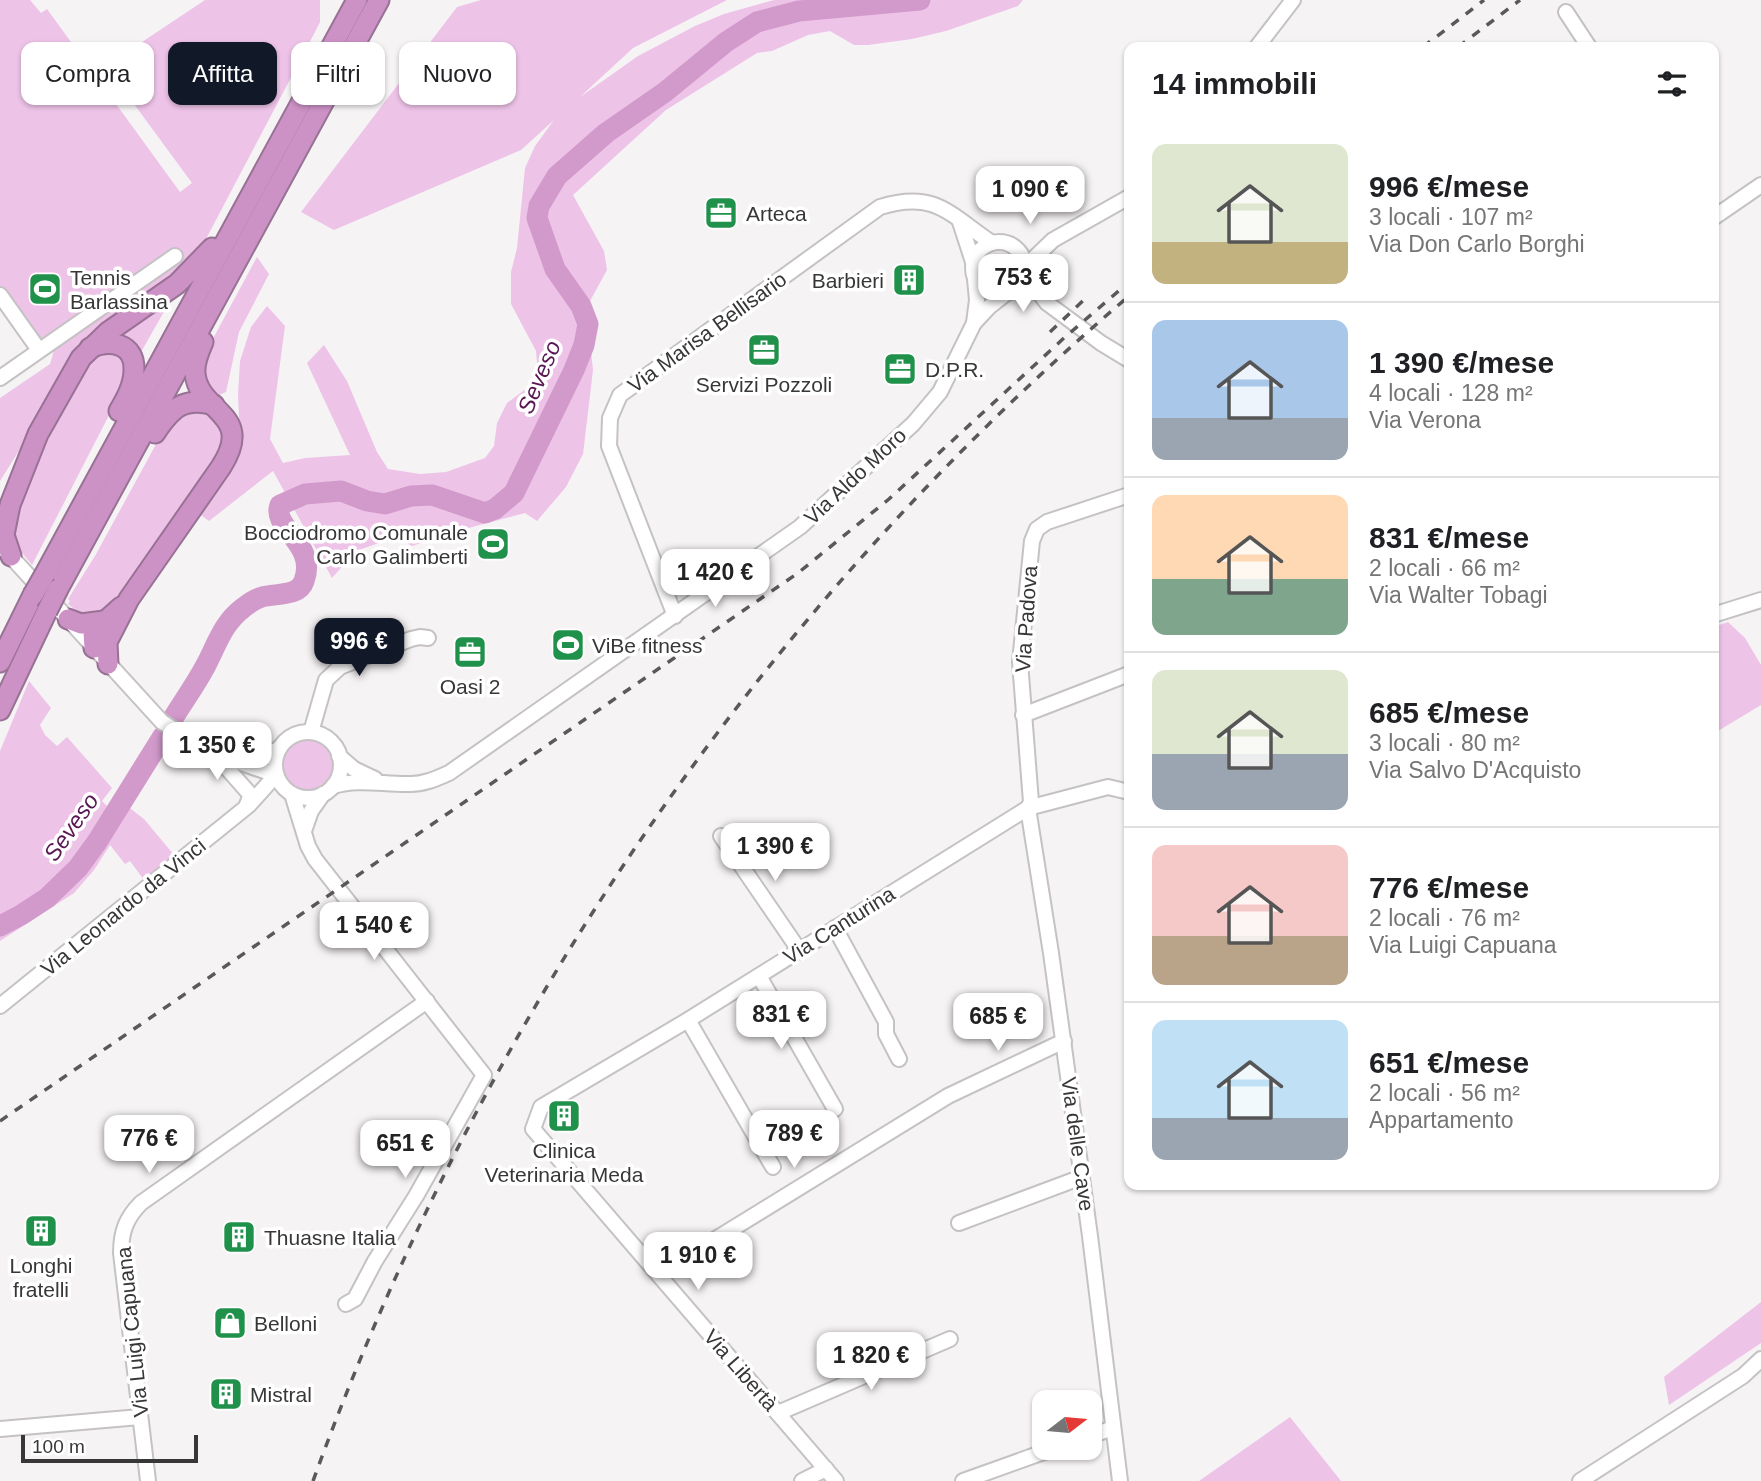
<!DOCTYPE html>
<html lang="it">
<head>
<meta charset="utf-8">
<style>
	:root { --surface:#fff; --page:#f6f6f6; --text:#202124; --muted:#757577; --line:#e0e0e0; --accent:#111827 }
	body { margin:0; font-family:Helvetica,sans-serif; background:var(--page); color:var(--text); height:100vh; display:flex; flex-direction:column; font-size:26px; white-space:nowrap }
	* { box-sizing:border-box; margin:0 }
	p { font-size:23px; color:var(--muted) }
	.icon { flex:none; width:38px; height:38px; fill:none; stroke:currentColor; stroke-width:2; stroke-linecap:round; stroke-linejoin:round }
	.map { position:relative; flex:1; overflow:hidden }
	.drawer { position:absolute; left:1124px; top:42px; width:595px; height:1148px; display:flex; flex-direction:column; background:var(--surface); border-radius:14px; box-shadow:0 2px 5px #0004 }
	.drawer>* { flex:none }
	.banner { position:absolute; left:21px; top:42px; width:665px; height:63px; display:flex; gap:14px }
	.needle { width:46px; rotate:74deg }
	.tools { position:absolute; left:1032px; top:1390px; display:grid; gap:14px }
	.tools a { display:grid; place-items:center; width:70px; height:70px; border-radius:14px; background:var(--surface); box-shadow:0 2px 5px #0004; font-size:35px }
	.scale { position:absolute; left:21px; bottom:18px; width:177px; box-sizing:border-box; padding-left:7px; border:4px solid #383738; border-top:0; font-size:19px; line-height:24px; white-space:nowrap; color:#383738; -webkit-text-stroke:5px #fff; paint-order:stroke }
	.price { position:absolute; translate:-50% -60px; padding:0 16px; border-radius:14px; background:#fff; color:#222; font-size:23px; line-height:46px; filter:drop-shadow(0 2px 4px #0008) }
	.price::after { content:''; position:absolute; left:50%; top:42px; width:21px; height:16px; margin-left:-10px; background:inherit; clip-path:polygon(0 0,100% 0,50% 100%) }
	.price.current { background:var(--accent); color:#fff }
	ul { padding:0; list-style:none }
	li { display:flex; align-items:center; gap:21px; height:175px; padding:0 28px }
	li+li { border-top:2px solid var(--line) }
	li span { display:grid; place-items:center; flex:none; width:196px; height:140px; border-radius:14px; color:#555 }
	li>.icon { margin-inline-start:auto }
	span .icon { width:84px; height:84px; fill:#fffc; stroke-width:1 }
	li b { font-size:30px }
	h2 { display:flex; justify-content:space-between; align-items:center; height:84px; padding:0 28px; font-size:30px }
	.chip { padding:0 24px; border-radius:14px; background:var(--surface); box-shadow:0 2px 5px #0004; font-size:24px; line-height:63px }
	.chip.current { background:var(--accent); color:#fff }
	.map>svg:first-child { display:block }
</style>
</head>
<body>
<div class="map">
<svg width="1761" height="1481" viewBox="0 0 1761 1481">
	<rect width="100%" height="100%" fill="#f6f3f5"/>
	<!-- green -->
	<g fill="#eec3e8">
		<path d="M 0,0 L 30,0 L 41,13 L 47,9 L 180,192 L 192,183 L 109,70 L 112,62 L 205,0 L 320,0 L 320,22 L 315,32 L 206,239 L 184,269 L 139,304 L 37,422 L 0,481 L 0,398 L 50,364 L 55,347 L 41,344 L 0,288 Z"/>
		<path d="M 481,0 L 727,0 L 633,48 L 580,97 L 638,56 L 695,26 L 724,14 L 774,0 L 1023,0 L 1018,6 L 946,31 L 912,39 L 868,45 L 854,45 L 830,31 L 808,35 L 772,51 L 757,53 L 666,110 L 573,195 L 604,251 L 607,270 L 590,301 L 590,342 L 593,370 L 583,454 L 566,487 L 537,521 L 525,513 L 461,530 L 412,546 L 396,537 L 356,551 L 332,578 L 273,471 L 209,521 L 198,513 L 240,436 L 238,395 L 240,361 L 251,327 L 267,306 L 285,326 L 270,439 L 283,463 L 305,458 L 350,455 L 307,363 L 324,345 L 347,381 L 377,452 L 388,469 L 420,474 L 446,472 L 485,458 L 494,446 L 497,423 L 507,403 L 534,383 L 538,374 L 536,351 L 511,304 L 511,272 L 517,248 L 525,168 L 535,146 L 554,120 L 521,150 L 334,230 L 301,212 L 457,7 Z"/>
		<path d="M 257,257 L 269,274 L 239,332 L 226,392 L 217,396 L 207,389 L 202,359 Z"/>
		<path d="M 171,299 L 140,354 L 112,336 Z"/>
		<path d="M 105,348 L 127,357 L 124,386 L 32,565 L 19,549 L 15,539 L 14,517 L 40,451 L 61,407 L 86,363 Z"/>
		<path d="M 203,409 C 226,425 225,433 218,458 L 117,600 C 99,615 88,621 68,604 L 70,601 L 68,599 L 95,556 L 166,426 L 181,412 Z"/>
		<path d="M 1728,622 L 1745,638 L 1761,665 L 1761,705 L 1713,734 L 1713,627 Z"/>
		<path d="M 29,681 L 51,708 L 40,725 L 45,735 L 57,746 L 67,737 L 112,788 L 102,801 L 109,808 L 107,816 C 78,861 49,897 0,920 L 0,751 Z"/>
		<circle cx="309" cy="765" r="26"/>
		<path d="M 127,806 L 144,819 L 174,855 L 144,880 L 130,861 L 125,864 L 110,845 L 94,870 L 74,893 L 0,941 L 0,932 L 44,905 L 74,883 L 89,864 Z"/>
		<path d="M 1761,1302 L 1761,1343 L 1669,1405 L 1664,1377 Z"/>
		<path d="M 1290,1417 L 1341,1481 L 1199,1481 Z"/>
	</g>
	<g fill="none" stroke-linecap="round" stroke-linejoin="round">
		<!-- river -->
		<g stroke="#d29acb" stroke-width="21">
			<path d="M 172,720 C 183,702 196,684 206,665 C 217,644 223,623 243,608 C 249,603 255,599 262,597 C 275,593 299,597 304,581 C 318,544 271,528 280,505 L 305,494 L 341,491 L 367,501 L 385,504 L 411,496 L 432,495 L 485,513 L 495,509 L 514,493 L 574,370 L 584,345 L 588,324 L 581,306 L 555,269 L 537,218 L 539,206 L 557,176 L 606,133 L 665,92 L 726,42 L 757,22 L 799,11 L 920,0"/>
			<path d="M 0,926 L 21,915 L 47,898 L 78,868 L 97,842 L 163,736"/>
		</g>
		<defs>
			<g id="minor">
				<path d="M 1566,12 L 1589,47"/>
				<path d="M 1257,47 L 1293,0"/>
				<path d="M 1713,218 L 1761,185"/>
				<path d="M 960,222 L 974,265"/>
				<circle cx="999" cy="268" r="26"/>
				<path d="M 1025,267 L 1053,240 L 1129,197"/>
				<path d="M 1025,274 L 1047,303 L 1101,343 L 1129,360"/>
				<path d="M 0,295 L 39,350"/>
				<path d="M 974,323 L 977,300 L 975,279"/>
				<path d="M 0,378 L 175,256"/>
				<path d="M 5,550 L 162,722 L 212,753 L 276,775"/>
				<path d="M 1713,615 L 1761,600"/>
				<path d="M 675,616 L 609,446 L 610,418 L 620,395 L 880,207 C 935,190 949,214 992,243"/>
				<path d="M 1023,715 L 1129,674"/>
				<path d="M 311,732 L 326,680 L 340,667 L 411,639 L 420,637 L 428,638"/>
				<circle cx="308" cy="765" r="33"/>
				<path d="M 339,756 L 354,769 L 375,779"/>
				<path d="M 218,758 L 248,792 L 250,797 L 246,807"/>
				<path d="M 236,762 L 254,758 L 279,749"/>
				<path d="M 333,786 C 360,778 384,785 411,784 C 425,784 437,778 449,773 L 800,527 L 913,424 L 940,392 L 974,323 L 989,307 L 1008,292"/>
				<path d="M 292,794 L 308,846 L 315,859 L 484,1075 L 416,1196 L 375,1261 L 355,1299 L 346,1304"/>
				<path d="M 304,831 L 311,811 L 323,794"/>
				<path d="M 721,836 L 799,950"/>
				<path d="M 835,928 L 886,1022 L 886,1034 L 899,1059"/>
				<path d="M 759,976 L 835,1109"/>
				<path d="M 0,1006 L 249,805 L 276,775"/>
				<path d="M 688,1020 L 773,1167"/>
				<path d="M 959,1223 L 1082,1177"/>
				<path d="M 659,1274 L 948,1096 L 1064,1041"/>
				<path d="M 778,1413 L 950,1339"/>
				<path d="M 0,1429 L 140,1417"/>
				<path d="M 1090,1436 L 1113,1428"/>
				<path d="M 148,1481 L 121,1253 C 121,1232 126,1218 141,1203 L 427,1001"/>
				<path d="M 802,1481 L 826,1469"/>
				<path d="M 836,1481 L 533,1129 L 541,1107 L 688,1020 L 1028,808 L 1108,787 L 1129,792"/>
				<path d="M 963,1481 L 1058,1447"/>
				<path d="M 1120,1481 L 1090,1236 L 1051,953 L 1028,808 L 1031,802 L 1020,662 L 1032,541 L 1037,529 L 1047,522 L 1129,495"/>
				<path d="M 1580,1481 L 1743,1376 L 1761,1359"/>
			</g>
			<g id="highway">
				<path d="M 90,348 C 110,339 135,343 134,370 C 134,385 126,399 119,411"/>
				<path d="M 155,433 C 171,409 183,396 214,405"/>
				<path d="M 11,556 L 4,535 L 10,505 L 38,434 L 81,358 L 108,332 L 177,284 L 212,248"/>
				<path d="M 45,574 L 357,0"/>
				<path d="M 58,589 L 379,0"/>
				<path d="M 68,619 L 81,624 L 104,621"/>
				<path d="M 94,648 L 93,632 L 121,607"/>
				<path d="M 0,662 L 33,595"/>
				<path d="M 108,664 L 107,642 L 129,599 L 221,467 C 256,413 198,413 195,373 C 194,363 199,351 203,342"/>
				<path d="M 0,710 L 47,611"/>
			</g>
		</defs>
		<!-- minor casing -->
		<use href="#minor" stroke="#c5c2c4" stroke-width="18"/>
		<!-- highway casing -->
		<use href="#highway" stroke="#987294" stroke-width="23"/>
		<!-- minor -->
		<use href="#minor" stroke="#fff" stroke-width="14"/>
		<!-- highway -->
		<use href="#highway" stroke="#cc91c5" stroke-width="19"/>
		<!-- rail -->
		<g stroke="#5a595a" stroke-width="3.5" stroke-dasharray="9 9" stroke-linecap="butt">
			<path d="M 1423,47 L 1484,0"/>
			<path d="M 1458,47 L 1520,0"/>
			<path d="M 1050,332 L 1089,295"/>
			<path d="M 0,1121 L 798,573 L 889,499 L 1064,338 L 1129,282"/>
			<path d="M 313,1481 C 480,1021 756,614 1129,296"/>
		</g>
		<defs>
			<g id="highway-bridge">
				<path d="M 33,595 L 45,574"/>
				<path d="M 47,611 L 58,589"/>
			</g>
		</defs>
		<!-- highway-bridge casing -->
		<use href="#highway-bridge" stroke="#987294" stroke-width="23" stroke-linecap="butt"/>
		<!-- highway-bridge -->
		<use href="#highway-bridge" stroke="#cc91c5" stroke-width="19"/>
	</g>
	<!-- icons -->
	<defs>
		<symbol id="office-square" viewBox="-11 -11 22 22"><rect x="-9" y="-9" width="18" height="18" rx="4" fill="#20914b" stroke="#fff"/><path d="M-6-3h4V-5.5h4V-3h4V5H-6ZM-1-4.5V-3h2v-1.5ZM-6 0V1H6V0Z" fill="#fff"/></symbol>
		<symbol id="building-square" viewBox="-11 -11 22 22"><rect x="-9" y="-9" width="18" height="18" rx="4" fill="#20914b" stroke="#fff"/><path d="M-4-6H4V6H1V3H-1V6H-4ZM-2.5-4.3h1.7v1.8h-1.7ZM.8-4.3h1.7v1.8H.8ZM-2.5-1h1.7V.8h-1.7ZM.8-1h1.7V.8H.8Z" fill="#fff"/></symbol>
		<symbol id="stadium-square" viewBox="-11 -11 22 22"><rect x="-9" y="-9" width="18" height="18" rx="4" fill="#20914b" stroke="#fff"/><path d="M0-5a6.5 5 0 1 0 0 10a6.5 5 0 1 0 0-10ZM-3.5-1.8h7v3.6h-7Z" fill="#fff"/></symbol>
		<symbol id="shop-square" viewBox="-11 -11 22 22"><rect x="-9" y="-9" width="18" height="18" rx="4" fill="#20914b" stroke="#fff"/><path d="M-5-2.5h2.3a2.7 3.5 0 0 1 5.4 0H5L5.5 6h-11ZM-1.5-2.5h3a1.5 2.3 0 0 0-3 0Z" fill="#fff"/></symbol>
	</defs>
	<g fill-rule="evenodd">
		<use href="#office-square" x="702" y="194" width="38" height="38"/>
		<use href="#building-square" x="890" y="261" width="38" height="38"/>
		<use href="#stadium-square" x="26" y="270" width="38" height="38"/>
		<use href="#office-square" x="745" y="331" width="38" height="38"/>
		<use href="#office-square" x="881" y="350" width="38" height="38"/>
		<use href="#stadium-square" x="474" y="525" width="38" height="38"/>
		<use href="#stadium-square" x="549" y="626" width="38" height="38"/>
		<use href="#office-square" x="451" y="633" width="38" height="38"/>
		<use href="#building-square" x="545" y="1097" width="38" height="38"/>
		<use href="#building-square" x="22" y="1212" width="38" height="38"/>
		<use href="#building-square" x="220" y="1218" width="38" height="38"/>
		<use href="#shop-square" x="211" y="1304" width="38" height="38"/>
		<use href="#building-square" x="207" y="1375" width="38" height="38"/>
	</g>
	<g text-anchor="middle" dominant-baseline="central" stroke-width="7" stroke-linejoin="round" paint-order="stroke">
		<!-- poi labels -->
		<g font-size="21" fill="#383738" stroke="#fff" text-anchor="start">
			<text x="746" y="213">Arteca</text>
			<text x="70" y="277">Tennis<tspan x="70" dy="24">Barlassina</tspan></text>
			<text x="884" y="280" text-anchor="end">Barbieri</text>
			<text x="925" y="369">D.P.R.</text>
			<text x="764" y="384" text-anchor="middle">Servizi Pozzoli</text>
			<text x="468" y="532" text-anchor="end">Bocciodromo Comunale<tspan x="468" dy="24">Carlo Galimberti</tspan></text>
			<text x="592" y="645">ViBe fitness</text>
			<text x="470" y="686" text-anchor="middle">Oasi 2</text>
			<text x="564" y="1150" text-anchor="middle">Clinica<tspan x="564" dy="24">Veterinaria Meda</tspan></text>
			<text x="264" y="1237">Thuasne Italia</text>
			<text x="41" y="1265" text-anchor="middle">Longhi<tspan x="41" dy="24">fratelli</tspan></text>
			<text x="254" y="1323">Belloni</text>
			<text x="250" y="1394">Mistral</text>
		</g>
		<!-- street labels -->
		<g font-size="21" fill="#383738" stroke="#fff">
			<text transform="translate(707 332) rotate(-36)">Via Marisa Bellisario</text>
			<text transform="translate(855 476) rotate(-43)">Via Aldo Moro</text>
			<text transform="translate(1026 619) rotate(-86)">Via Padova</text>
			<text transform="translate(123 907) rotate(-39)">Via Leonardo da Vinci</text>
			<text transform="translate(839 925) rotate(-32)">Via Canturina</text>
			<text transform="translate(1078 1144) rotate(82)">Via delle Cave</text>
			<text transform="translate(132 1332) rotate(-96)">Via Luigi Capuana</text>
			<text transform="translate(741 1370) rotate(49)">Via Libertà</text>
		</g>
		<!-- water labels -->
		<g font-size="23" font-style="italic" fill="#581653" stroke="#fff">
			<text transform="translate(539 377) rotate(-67)">Seveso</text>
			<text transform="translate(71 827) rotate(-55)">Seveso</text>
		</g>
	</g>
</svg>
<div class="tools">
<a><svg class="needle" viewBox="-14 -14 28 28"><path d="M0-13l5 13h-10z" fill="#e53935"/><path d="M0 13l5-13h-10z" fill="#757577"/></svg></a>
</div>
<div class="scale">100 m</div>
<b class="price" style="left:1030px;top:226px">1 090 €</b>
<b class="price" style="left:1023px;top:314px">753 €</b>
<b class="price" style="left:715px;top:609px">1 420 €</b>
<b class="price current" style="left:359px;top:678px">996 €</b>
<b class="price" style="left:217px;top:782px">1 350 €</b>
<b class="price" style="left:775px;top:883px">1 390 €</b>
<b class="price" style="left:374px;top:962px">1 540 €</b>
<b class="price" style="left:781px;top:1051px">831 €</b>
<b class="price" style="left:998px;top:1053px">685 €</b>
<b class="price" style="left:794px;top:1170px">789 €</b>
<b class="price" style="left:149px;top:1175px">776 €</b>
<b class="price" style="left:405px;top:1180px">651 €</b>
<b class="price" style="left:698px;top:1292px">1 910 €</b>
<b class="price" style="left:871px;top:1392px">1 820 €</b>
<div class="banner">
<a class="chip">Compra</a>
<a class="chip current">Affitta</a>
<a class="chip">Filtri</a>
<a class="chip">Nuovo</a>
</div>
<section class="drawer">
<h2>14 immobili<svg class="icon" aria-label="filters" viewBox="0 0 24 24"><path d="M4 7h16M4 17h16"/><circle cx="9" cy="7" r="2"/><circle cx="15" cy="17" r="2"/></svg></h2>
<ul>
<li><span style="background:linear-gradient(#dfe7d0 70%,#c2b280 0)"><svg class="icon" aria-label="home" viewBox="0 0 24 24"><path d="M3 11l9-7 9 7M6 9v11h12V9"/></svg></span><div><b>996 €/mese</b><p>3 locali · 107 m²</p><p>Via Don Carlo Borghi</p></div></li>
<li><span style="background:linear-gradient(#a9c7e8 70%,#9aa5b1 0)"><svg class="icon" aria-label="home" viewBox="0 0 24 24"><path d="M3 11l9-7 9 7M6 9v11h12V9"/></svg></span><div><b>1 390 €/mese</b><p>4 locali · 128 m²</p><p>Via Verona</p></div></li>
<li><span style="background:linear-gradient(#ffd9b3 60%,#7fa58c 0)"><svg class="icon" aria-label="home" viewBox="0 0 24 24"><path d="M3 11l9-7 9 7M6 9v11h12V9"/></svg></span><div><b>831 €/mese</b><p>2 locali · 66 m²</p><p>Via Walter Tobagi</p></div></li>
<li><span style="background:linear-gradient(#dfe7d0 60%,#9aa5b1 0)"><svg class="icon" aria-label="home" viewBox="0 0 24 24"><path d="M3 11l9-7 9 7M6 9v11h12V9"/></svg></span><div><b>685 €/mese</b><p>3 locali · 80 m²</p><p>Via Salvo D'Acquisto</p></div></li>
<li><span style="background:linear-gradient(#f6c9c9 65%,#b9a48a 0)"><svg class="icon" aria-label="home" viewBox="0 0 24 24"><path d="M3 11l9-7 9 7M6 9v11h12V9"/></svg></span><div><b>776 €/mese</b><p>2 locali · 76 m²</p><p>Via Luigi Capuana</p></div></li>
<li><span style="background:linear-gradient(#bfe0f5 70%,#9aa5b1 0)"><svg class="icon" aria-label="home" viewBox="0 0 24 24"><path d="M3 11l9-7 9 7M6 9v11h12V9"/></svg></span><div><b>651 €/mese</b><p>2 locali · 56 m²</p><p>Appartamento</p></div></li>
</ul>
</section>
</div>
</body>
</html>
